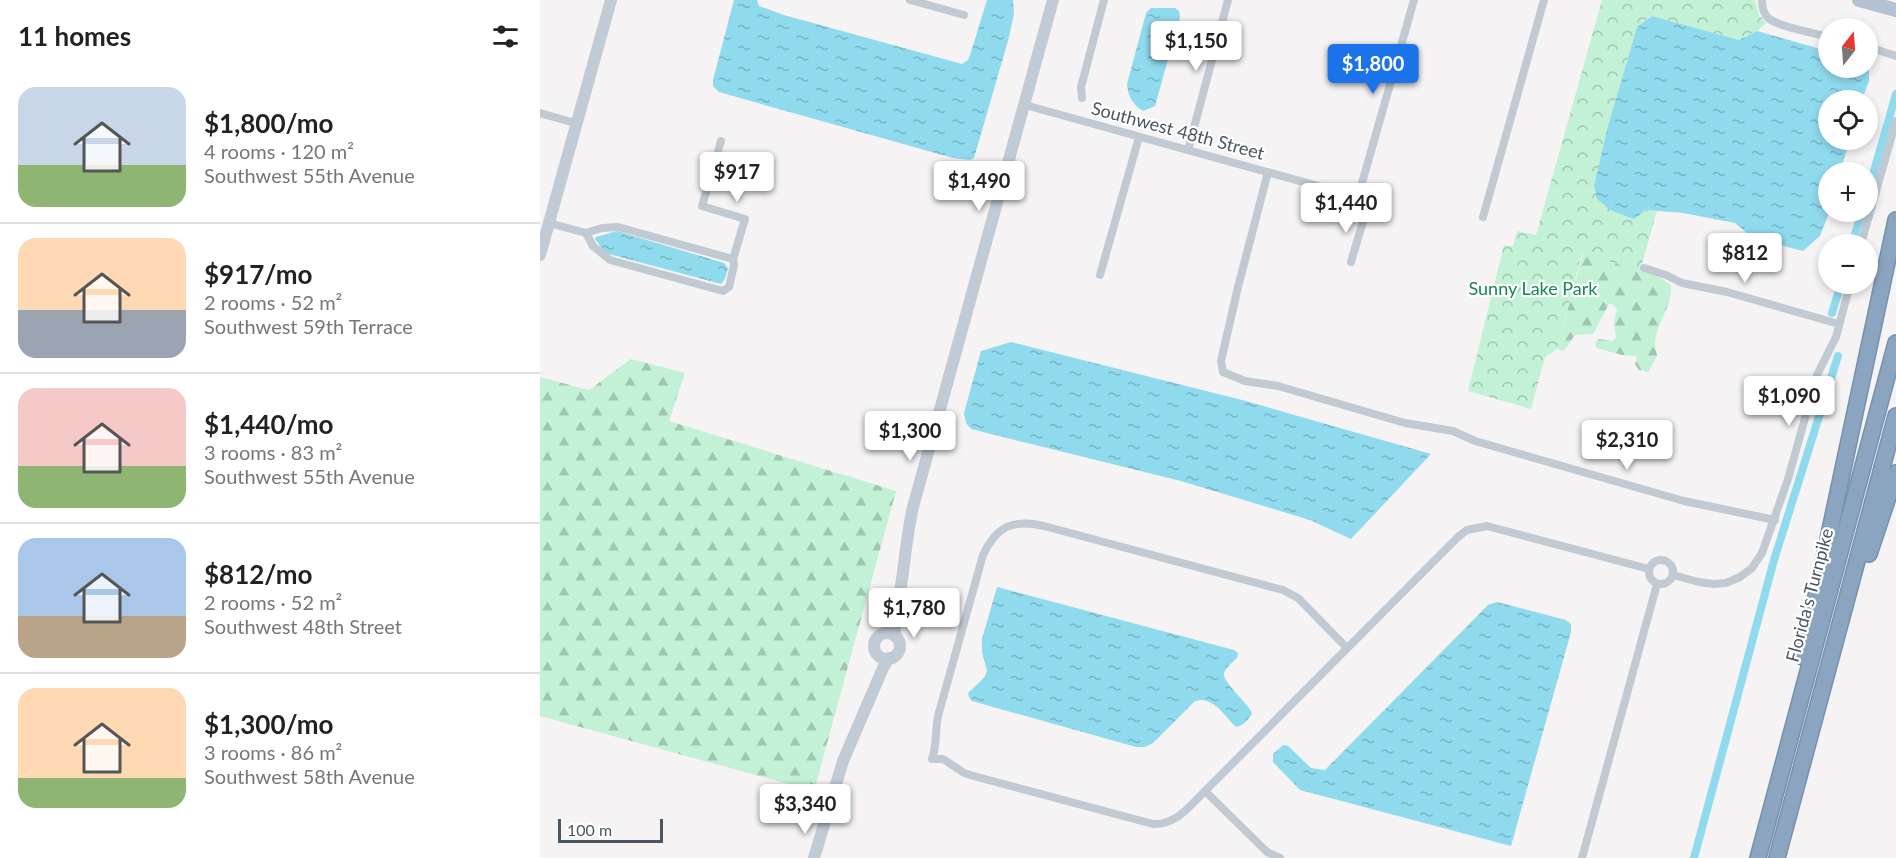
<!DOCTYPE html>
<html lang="en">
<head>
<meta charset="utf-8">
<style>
	:root { --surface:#fff; --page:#f6f6f6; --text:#222; --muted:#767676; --line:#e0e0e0; --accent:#1a73e8 }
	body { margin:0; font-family:Lato,sans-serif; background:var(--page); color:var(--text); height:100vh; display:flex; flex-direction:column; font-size:22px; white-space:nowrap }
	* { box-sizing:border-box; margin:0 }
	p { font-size:20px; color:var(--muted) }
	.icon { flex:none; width:33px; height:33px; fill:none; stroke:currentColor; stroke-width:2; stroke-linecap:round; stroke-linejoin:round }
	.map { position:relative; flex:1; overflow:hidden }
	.panel { display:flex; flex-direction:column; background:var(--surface); width:540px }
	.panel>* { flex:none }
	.needle { width:39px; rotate:17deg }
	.tools { position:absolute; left:1278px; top:18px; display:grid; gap:12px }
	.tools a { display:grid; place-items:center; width:60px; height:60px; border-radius:50%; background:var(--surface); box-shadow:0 3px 9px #0003; font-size:30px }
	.scale { position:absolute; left:18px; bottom:15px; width:105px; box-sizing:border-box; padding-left:6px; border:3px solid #4a5661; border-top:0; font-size:16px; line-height:21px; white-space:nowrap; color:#4a5661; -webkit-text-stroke:4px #fff; paint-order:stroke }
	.price { position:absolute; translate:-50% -51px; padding:0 14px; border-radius:6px; background:#fff; color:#222; font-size:20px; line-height:39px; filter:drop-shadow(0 2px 3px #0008) }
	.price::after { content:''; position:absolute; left:50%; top:36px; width:18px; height:14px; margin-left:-9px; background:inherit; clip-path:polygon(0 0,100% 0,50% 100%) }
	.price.selected { background:var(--accent); color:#fff }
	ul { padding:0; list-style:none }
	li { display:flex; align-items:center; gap:18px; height:150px; padding:0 18px }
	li+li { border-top:2px solid var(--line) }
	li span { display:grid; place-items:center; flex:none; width:168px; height:120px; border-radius:18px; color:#555 }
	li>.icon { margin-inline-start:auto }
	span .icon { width:72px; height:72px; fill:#fffc; stroke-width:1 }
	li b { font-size:26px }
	h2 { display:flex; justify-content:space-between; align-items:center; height:72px; padding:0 18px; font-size:26px }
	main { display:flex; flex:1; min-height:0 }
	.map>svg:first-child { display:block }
</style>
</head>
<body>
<main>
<section class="panel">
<h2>11 homes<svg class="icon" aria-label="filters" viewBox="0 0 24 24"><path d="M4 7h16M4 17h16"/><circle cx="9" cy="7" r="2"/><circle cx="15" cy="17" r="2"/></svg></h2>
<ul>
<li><span style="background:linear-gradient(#c9d6e8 65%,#8fb573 0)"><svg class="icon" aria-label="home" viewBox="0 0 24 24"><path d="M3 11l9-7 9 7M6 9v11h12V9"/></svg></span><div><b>$1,800/mo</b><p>4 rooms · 120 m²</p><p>Southwest 55th Avenue</p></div></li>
<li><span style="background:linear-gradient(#ffd9b3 60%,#9aa5b1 0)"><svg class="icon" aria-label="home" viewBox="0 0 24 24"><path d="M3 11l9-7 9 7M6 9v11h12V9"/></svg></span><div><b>$917/mo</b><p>2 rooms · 52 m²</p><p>Southwest 59th Terrace</p></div></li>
<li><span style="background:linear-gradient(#f6c9c9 65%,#8fb573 0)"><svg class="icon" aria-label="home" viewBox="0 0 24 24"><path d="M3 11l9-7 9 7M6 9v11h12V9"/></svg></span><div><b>$1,440/mo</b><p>3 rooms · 83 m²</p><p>Southwest 55th Avenue</p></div></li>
<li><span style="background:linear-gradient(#a9c7e8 65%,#b9a48a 0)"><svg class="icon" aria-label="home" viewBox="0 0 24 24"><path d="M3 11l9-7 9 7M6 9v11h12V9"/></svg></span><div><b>$812/mo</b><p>2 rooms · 52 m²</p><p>Southwest 48th Street</p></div></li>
<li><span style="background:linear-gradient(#ffd9b3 75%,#8fb573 0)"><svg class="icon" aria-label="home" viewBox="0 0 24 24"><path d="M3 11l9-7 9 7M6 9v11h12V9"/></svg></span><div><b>$1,300/mo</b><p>3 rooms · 86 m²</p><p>Southwest 58th Avenue</p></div></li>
</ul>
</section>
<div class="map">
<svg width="1356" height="858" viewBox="0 0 1356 858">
	<defs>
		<pattern id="forest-firs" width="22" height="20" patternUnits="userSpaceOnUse" patternTransform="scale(1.5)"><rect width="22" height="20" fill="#c3f1d5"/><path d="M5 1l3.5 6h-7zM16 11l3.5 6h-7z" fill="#a0c6b0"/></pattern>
		<pattern id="park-crowns" width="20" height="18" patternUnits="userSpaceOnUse" patternTransform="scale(1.5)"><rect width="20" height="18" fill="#c3f1d5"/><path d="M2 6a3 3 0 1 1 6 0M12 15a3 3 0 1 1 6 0" fill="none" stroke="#a0c6b0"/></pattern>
		<pattern id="water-ripples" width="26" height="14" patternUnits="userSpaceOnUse" patternTransform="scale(1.5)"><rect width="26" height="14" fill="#90daee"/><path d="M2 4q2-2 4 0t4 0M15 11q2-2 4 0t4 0" fill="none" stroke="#78b4c4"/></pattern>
	</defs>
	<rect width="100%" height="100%" fill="#f5f3f3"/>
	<!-- forest -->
	<g fill="url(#forest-firs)">
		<path d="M 1043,253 L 1119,277 L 1131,285 C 1133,305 1117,322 1115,342 C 1114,347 1117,351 1117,356 L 1108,372 L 1099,370 L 1095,364 L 1097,356 L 1082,355 L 1056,348 L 1055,343 L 1059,339 L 1072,341 L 1076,338 L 1074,321 L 1077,309 L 1072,304 L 1069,304 L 1053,334 L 1035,335 L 1024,351 L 1017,349 Z"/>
		<path d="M 91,359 L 145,373 L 129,421 L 356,491 L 274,791 L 0,716 L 0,377 L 49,390 Z"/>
	</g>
	<!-- park -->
	<path fill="url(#park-crowns)" d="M 1062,0 L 1215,0 L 1219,15 L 1226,23 L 1217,31 L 1199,40 L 1112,16 L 1097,27 L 1068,126 L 1106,210 L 1117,211 L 1100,271 L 1042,253 L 1017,349 L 1005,357 L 991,409 L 928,391 L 964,245 L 973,246 L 977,231 L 996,235 Z"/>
	<!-- water -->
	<g fill="url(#water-ripples)">
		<path d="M 194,0 L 217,0 L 219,6 L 244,15 L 422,64 L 428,60 L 431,52 L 447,0 L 473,0 L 474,14 L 468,41 L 434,158 L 430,160 L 413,158 L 179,92 L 173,86 L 173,80 Z"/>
		<path d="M 611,8 L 635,8 L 639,11 L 640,17 L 615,106 L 603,111 C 592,104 588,96 587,84 L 606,13 Z"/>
		<path d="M 1112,16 L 1199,40 L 1217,31 L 1288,51 L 1288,68 L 1329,67 L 1329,81 L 1322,100 L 1288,100 L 1288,140 L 1310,140 L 1300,172 L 1288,172 L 1289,212 L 1287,218 L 1280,236 L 1263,251 L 1213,238 L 1195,223 L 1143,213 L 1106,210 L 1094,219 L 1070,210 L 1057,199 L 1054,186 L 1068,126 L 1097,27 Z"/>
		<path d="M 77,231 L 184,263 L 188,268 L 185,279 L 181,284 L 69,254 L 64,251 L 55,239 L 56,237 Z"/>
		<path d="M 471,342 L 706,401 L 891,454 L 811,539 L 770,520 L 641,481 L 431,429 L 426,423 L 424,413 L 441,351 Z"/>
		<path d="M 457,587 L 694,650 L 698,653 L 697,658 C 693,662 686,667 684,673 C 682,682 706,701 712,713 C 710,719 702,726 696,727 C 684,715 672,695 655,701 L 613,743 L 605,747 L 596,747 L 432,701 L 429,697 L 428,693 L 444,678 L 447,671 L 442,652 L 442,639 Z"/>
		<path d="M 957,602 L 1026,620 L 1031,624 L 1031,632 L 971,846 L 760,790 L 733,762 L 733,754 L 743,745 L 748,746 L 771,768 L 785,770 L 948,605 Z"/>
	</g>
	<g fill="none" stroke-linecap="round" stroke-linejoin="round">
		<!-- canal -->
		<g stroke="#90daee" stroke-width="8">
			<path d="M 1328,192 L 1356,94"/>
			<path d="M 1312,244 L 1322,212"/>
			<path d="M 1292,313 L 1301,284"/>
			<path d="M 1154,858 L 1234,560 L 1298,356"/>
		</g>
		<defs>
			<g id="highway">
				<path d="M 1329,554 L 1356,473"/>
				<path d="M 1263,657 L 1356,220"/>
				<path d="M 1218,858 L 1356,343"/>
				<path d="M 1237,858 L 1356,416"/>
			</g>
		</defs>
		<!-- highway casing -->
		<use href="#highway" stroke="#7690ad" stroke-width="18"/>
		<!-- street -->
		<g stroke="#c1cad2" stroke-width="8">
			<path d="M 370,0 L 424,15"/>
			<path d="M 1222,0 C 1222,7 1223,13 1228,18 C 1241,28 1272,32 1288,37"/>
			<path d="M 1328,47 L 1356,56"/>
			<path d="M 542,98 L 541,87 L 564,0"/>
			<path d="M 485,105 L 825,199 L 827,208 L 811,262"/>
			<path d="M 0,113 L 35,123"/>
			<path d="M 648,150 L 688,0"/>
			<path d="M 728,172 L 698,287 L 681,361 L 683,372 L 705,381 L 738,386 L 865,423 L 913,431 L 935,441 L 1144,501 L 1235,520"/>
			<path d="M 818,197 L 874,0"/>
			<path d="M 943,217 L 1004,0"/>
			<path d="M 9,223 L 46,233 L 62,228 L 78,227 L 193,259"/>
			<path d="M 46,233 L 53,246 L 70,260 L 183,291 L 189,287 L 194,265 L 193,259 L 205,219 L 162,206 L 181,141"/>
			<path d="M 1321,244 L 1356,121"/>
			<path d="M 1104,268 L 1126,275 L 1142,283 L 1187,292 L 1299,324"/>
			<path d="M 560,275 L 599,137"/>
			<circle cx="1121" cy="572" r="12"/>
			<path d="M 1133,575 L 1159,582 L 1174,584 L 1186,583 L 1200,577 L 1212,568 L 1222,553 L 1248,479 L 1277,375 L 1296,337 L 1310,284"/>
			<path d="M 807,648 L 758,598 L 743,590 L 504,526 C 472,519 457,526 443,555 L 398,716 C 395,731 397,745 392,759 L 403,759 L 424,773 L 437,777 L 613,824 C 636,825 650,806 665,791 L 918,537 L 927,530 L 947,526 L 1109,569"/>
			<path d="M 665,791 L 727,852 L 740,858"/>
			<path d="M 1042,858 L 1117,584"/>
		</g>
		<!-- secondary -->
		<g stroke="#c1cbd6" stroke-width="12">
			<path d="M 0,255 L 71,0"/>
			<circle cx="347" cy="646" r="13"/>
			<path d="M 356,637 C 352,621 358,603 361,586 C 365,560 367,533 373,507 L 513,0"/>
			<path d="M 274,858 L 303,761 L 343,668 L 349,658"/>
		</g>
		<!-- primary -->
		<path stroke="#b3c2d1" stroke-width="14" d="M 1319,0 L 1356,10"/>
		<!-- highway -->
		<use href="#highway" stroke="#8ba5c1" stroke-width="15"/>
	</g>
	<g text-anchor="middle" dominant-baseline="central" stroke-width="4.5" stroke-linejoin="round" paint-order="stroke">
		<!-- street labels -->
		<g font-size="18" fill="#4a5661" stroke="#fff">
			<text transform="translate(638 130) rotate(15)">Southwest 48th Street</text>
			<text transform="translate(1269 595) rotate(-75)">Florida's Turnpike</text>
		</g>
		<!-- park labels -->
		<g font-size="18" fill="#17864f" stroke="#fff">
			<text x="993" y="288">Sunny Lake Park</text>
		</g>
	</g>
</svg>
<div class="tools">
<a><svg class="needle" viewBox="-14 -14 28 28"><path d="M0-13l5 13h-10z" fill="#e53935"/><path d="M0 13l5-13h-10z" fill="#767676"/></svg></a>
<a><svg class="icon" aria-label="locate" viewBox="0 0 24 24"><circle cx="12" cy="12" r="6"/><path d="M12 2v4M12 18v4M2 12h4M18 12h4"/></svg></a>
<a>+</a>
<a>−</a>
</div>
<div class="scale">100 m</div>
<b class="price" style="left:656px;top:72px">$1,150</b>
<b class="price selected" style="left:833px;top:95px">$1,800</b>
<b class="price" style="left:197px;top:203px">$917</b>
<b class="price" style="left:439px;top:212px">$1,490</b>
<b class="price" style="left:806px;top:234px">$1,440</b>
<b class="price" style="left:1205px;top:284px">$812</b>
<b class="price" style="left:1249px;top:427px">$1,090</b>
<b class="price" style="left:370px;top:462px">$1,300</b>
<b class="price" style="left:1087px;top:471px">$2,310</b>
<b class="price" style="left:374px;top:639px">$1,780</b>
<b class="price" style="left:265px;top:835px">$3,340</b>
</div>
</main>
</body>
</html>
